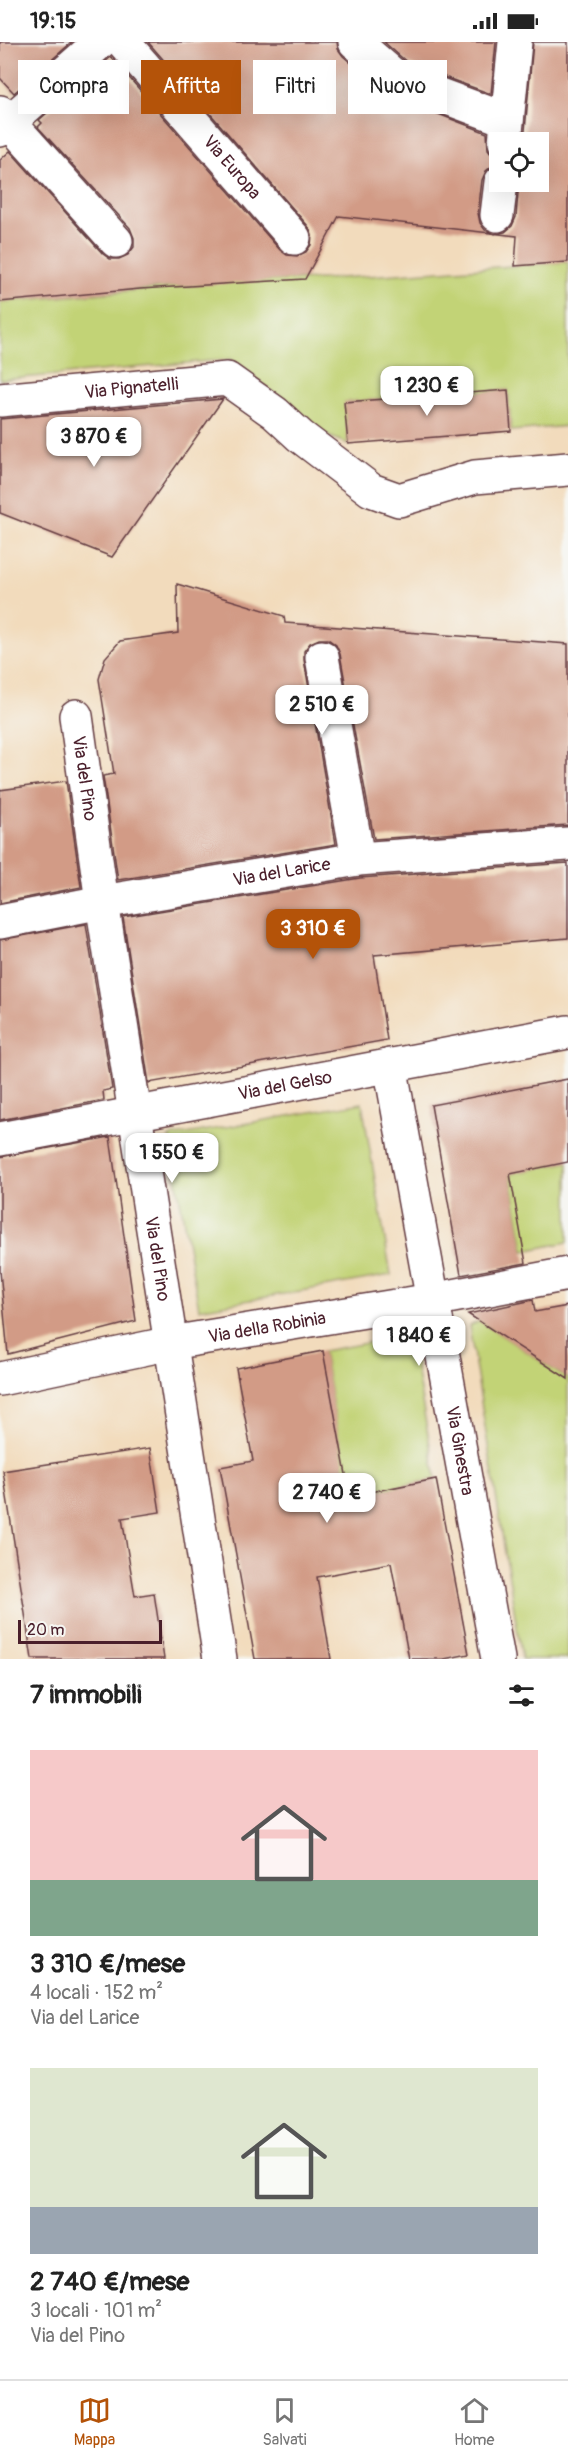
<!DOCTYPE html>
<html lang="it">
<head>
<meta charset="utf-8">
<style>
	:root { --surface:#fff; --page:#f6f6f6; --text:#222; --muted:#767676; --line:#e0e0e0; --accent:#b45309 }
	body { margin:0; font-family:Pangolin,sans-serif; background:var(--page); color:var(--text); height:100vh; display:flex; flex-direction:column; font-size:22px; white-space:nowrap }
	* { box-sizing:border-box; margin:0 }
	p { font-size:20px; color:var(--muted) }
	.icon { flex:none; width:33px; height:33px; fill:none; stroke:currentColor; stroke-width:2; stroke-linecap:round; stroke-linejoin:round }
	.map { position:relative; height:1617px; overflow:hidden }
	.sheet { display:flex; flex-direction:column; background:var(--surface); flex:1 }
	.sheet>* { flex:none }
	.banner { position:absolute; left:18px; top:18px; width:532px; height:54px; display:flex; gap:12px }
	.tools { position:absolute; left:489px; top:90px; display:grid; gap:12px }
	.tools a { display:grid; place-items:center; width:60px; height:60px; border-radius:0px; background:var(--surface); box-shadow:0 6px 24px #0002; font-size:30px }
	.scale { position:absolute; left:18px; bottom:15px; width:144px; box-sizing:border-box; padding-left:6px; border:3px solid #4a1f2b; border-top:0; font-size:16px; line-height:21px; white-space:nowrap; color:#4a1f2b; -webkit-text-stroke:4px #f6f6f2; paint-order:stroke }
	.price { position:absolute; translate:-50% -51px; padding:0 14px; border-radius:12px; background:#fff; color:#222; font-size:20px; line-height:39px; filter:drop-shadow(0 2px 3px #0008) }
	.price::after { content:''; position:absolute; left:50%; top:36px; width:18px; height:14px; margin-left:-9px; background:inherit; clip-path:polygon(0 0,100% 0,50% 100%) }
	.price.current { background:var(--accent); color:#fff }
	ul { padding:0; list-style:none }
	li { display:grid; align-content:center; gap:12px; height:318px; padding:0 30px }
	li span { display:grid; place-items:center; height:186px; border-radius:0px; color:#555 }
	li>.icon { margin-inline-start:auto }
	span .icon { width:108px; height:108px; fill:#fffc; stroke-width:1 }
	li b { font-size:26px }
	h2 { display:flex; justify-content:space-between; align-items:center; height:72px; padding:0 30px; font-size:26px }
	.tag { padding:0 21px; border-radius:0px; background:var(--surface); box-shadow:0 6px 24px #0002; font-size:21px; line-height:54px }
	.tag.current { background:var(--accent); color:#fff }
	.status { display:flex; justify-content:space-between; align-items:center; height:42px; padding:0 30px; background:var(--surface); direction:ltr }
	.status svg { height:16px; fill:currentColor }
	.dock { display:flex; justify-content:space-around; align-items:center; height:84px; border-top:2px solid var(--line); background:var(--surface); font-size:16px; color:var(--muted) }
	.dock a { display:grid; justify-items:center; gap:3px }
	.dock .current { color:var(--accent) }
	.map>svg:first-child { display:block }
</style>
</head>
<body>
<div class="status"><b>19:15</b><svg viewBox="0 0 49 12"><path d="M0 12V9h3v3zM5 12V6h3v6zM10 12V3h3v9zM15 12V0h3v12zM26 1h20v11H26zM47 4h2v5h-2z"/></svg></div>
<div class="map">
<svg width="568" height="1617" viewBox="0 0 568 1617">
	<rect width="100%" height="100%" fill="#f6f6f2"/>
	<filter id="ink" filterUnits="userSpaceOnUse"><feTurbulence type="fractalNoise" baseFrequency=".0167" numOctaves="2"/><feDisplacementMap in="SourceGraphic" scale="12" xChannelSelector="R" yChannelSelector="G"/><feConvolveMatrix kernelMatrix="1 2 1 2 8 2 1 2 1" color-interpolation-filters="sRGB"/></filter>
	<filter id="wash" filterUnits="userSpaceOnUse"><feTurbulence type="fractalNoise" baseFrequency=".008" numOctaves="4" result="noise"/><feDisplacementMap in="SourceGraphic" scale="24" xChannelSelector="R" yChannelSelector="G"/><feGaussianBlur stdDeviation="1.35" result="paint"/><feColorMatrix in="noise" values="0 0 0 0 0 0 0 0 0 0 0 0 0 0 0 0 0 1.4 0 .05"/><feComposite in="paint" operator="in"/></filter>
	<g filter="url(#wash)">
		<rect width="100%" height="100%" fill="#f2dbbc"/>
		<!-- green -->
		<g fill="#c2d376" stroke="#867950" stroke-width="1.5">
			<path d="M 568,220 L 568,384 L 511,389 L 508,348 L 345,360 L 348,402 L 311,387 L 277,354 L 231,317 L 0,338 L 0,260 L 232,240 L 326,237 Z"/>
			<path d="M 362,1061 L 391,1233 L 199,1267 L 169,1095 Z"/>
			<path d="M 568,1120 L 568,1200 L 524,1209 L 510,1132 Z"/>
			<path d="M 480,1279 L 568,1337 L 568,1617 L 522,1617 L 469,1284 Z"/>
			<path d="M 410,1293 L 436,1437 L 349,1454 L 323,1309 Z"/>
		</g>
		<g id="blocks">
			<!-- building -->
			<g fill="#d29b86">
				<path d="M 0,0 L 72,0 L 14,51 L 0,36 Z"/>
				<path d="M 148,0 L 337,0 L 338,7 L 343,14 L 387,52 L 487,91 L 488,107 L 494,115 L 500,117 L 500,122 L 493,123 L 486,129 L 482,138 L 478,171 L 480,181 L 485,188 L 495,192 L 505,190 L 512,184 L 516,175 L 519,140 L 538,140 L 538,100 L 524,100 L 533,0 L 568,0 L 568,220 L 515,224 L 517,194 L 339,174 L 305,237 L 140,247 L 0,260 L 0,118 L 10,109 L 103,212 L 110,217 L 119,217 L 128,213 L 134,205 L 134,196 L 130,186 L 38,85 L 42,81 L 39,78 L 111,15 L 280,208 L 287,213 L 297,214 L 306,210 L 311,203 L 312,193 L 308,184 Z"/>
				<path d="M 384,0 L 496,0 L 491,52 L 409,22 Z"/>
				<path d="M 508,348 L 511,389 L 348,402 L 344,360 Z"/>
				<path d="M 223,357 L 112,515 L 0,471 L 0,377 Z"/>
				<path d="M 177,542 L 284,574 L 285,581 L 568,602 L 568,783 L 374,797 L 340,612 L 336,603 L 328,597 L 319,597 L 310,601 L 304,609 L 304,618 L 336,802 L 118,838 L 103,734 L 114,732 L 99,637 L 105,616 L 120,599 L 178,591 Z"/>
				<path d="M 66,739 L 81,845 L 0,861 L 0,748 Z"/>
				<path d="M 568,821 L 568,896 L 374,913 L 387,998 L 149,1041 L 123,875 L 360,836 Z"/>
				<path d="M 86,882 L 112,1047 L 103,1049 L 104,1058 L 0,1078 L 0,898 Z"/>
				<path d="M 568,1037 L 568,1120 L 510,1132 L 526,1221 L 461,1233 L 431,1063 Z"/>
				<path d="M 110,1095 L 136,1279 L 8,1312 L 0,1229 L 0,1115 Z"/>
				<path d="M 533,1258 L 535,1270 L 568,1264 L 568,1337 L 468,1272 Z"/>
				<path d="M 323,1309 L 350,1454 L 436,1437 L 469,1612 L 444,1617 L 409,1617 L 391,1521 L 317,1535 L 331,1617 L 255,1617 L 220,1425 L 253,1419 L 236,1326 Z"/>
				<path d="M 150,1406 L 160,1470 L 122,1476 L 135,1554 L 154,1551 L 164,1617 L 32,1617 L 3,1429 Z"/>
			</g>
		</g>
	</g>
	<g filter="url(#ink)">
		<use href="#blocks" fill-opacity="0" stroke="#633b41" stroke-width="1.5"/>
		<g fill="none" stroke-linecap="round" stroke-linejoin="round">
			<defs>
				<g id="minor">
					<path id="s1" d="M 123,0 L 294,196"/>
					<path d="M 355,0 L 399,38 L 507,78"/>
					<path d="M 0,70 L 116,199"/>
					<path d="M 0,88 L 100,0"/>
					<path d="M 505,100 L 515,0"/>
					<path d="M 497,173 L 501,140"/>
					<path id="s2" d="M 0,358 L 227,337 L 275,371 L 300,394 L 371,448 L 399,458 L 475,435 L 568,427"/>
					<path d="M 322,615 L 358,817"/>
					<path id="s3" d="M 76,674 L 102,860 L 220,1617"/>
					<path id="s4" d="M 0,880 L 102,860 L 358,817 L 568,802"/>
					<path id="s5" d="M 390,1023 L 498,1617"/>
					<path id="s6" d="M 0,1097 L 568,990"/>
					<path id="s7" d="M 0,1337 L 171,1301 L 432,1258 L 568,1232"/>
				</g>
			</defs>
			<!-- minor casing -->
			<use href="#minor" stroke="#633b41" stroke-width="36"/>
			<!-- minor -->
			<use href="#minor" stroke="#fff" stroke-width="33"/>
		</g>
	</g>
	<g text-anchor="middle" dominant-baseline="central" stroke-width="6" stroke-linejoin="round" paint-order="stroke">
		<!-- street labels -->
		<g font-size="18" fill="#4a1f2b" stroke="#f6f6f2">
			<text stroke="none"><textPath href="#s1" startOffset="166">Via Europa</textPath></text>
			<text stroke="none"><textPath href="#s2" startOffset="132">Via Pignatelli</textPath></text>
			<text stroke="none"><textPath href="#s3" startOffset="63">Via del Pino</textPath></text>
			<text stroke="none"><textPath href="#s4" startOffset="286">Via del Larice</textPath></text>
			<text stroke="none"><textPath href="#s6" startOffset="290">Via del Gelso</textPath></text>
			<text stroke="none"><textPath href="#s3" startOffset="549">Via del Pino</textPath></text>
			<text stroke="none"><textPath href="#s7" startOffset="272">Via della Robinia</textPath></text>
			<text stroke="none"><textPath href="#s5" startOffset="392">Via Ginestra</textPath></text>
		</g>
	</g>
</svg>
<div class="tools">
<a><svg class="icon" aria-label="locate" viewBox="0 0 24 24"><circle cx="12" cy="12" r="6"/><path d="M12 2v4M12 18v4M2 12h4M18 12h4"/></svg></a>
</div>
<div class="scale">20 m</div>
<b class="price" style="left:427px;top:375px">1 230 €</b>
<b class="price" style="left:94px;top:426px">3 870 €</b>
<b class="price" style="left:322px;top:694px">2 510 €</b>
<b class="price current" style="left:313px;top:918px">3 310 €</b>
<b class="price" style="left:172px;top:1142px">1 550 €</b>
<b class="price" style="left:419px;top:1325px">1 840 €</b>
<b class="price" style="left:327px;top:1482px">2 740 €</b>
<div class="banner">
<a class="tag">Compra</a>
<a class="tag current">Affitta</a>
<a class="tag">Filtri</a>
<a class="tag">Nuovo</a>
</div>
</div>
<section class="sheet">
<h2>7 immobili<svg class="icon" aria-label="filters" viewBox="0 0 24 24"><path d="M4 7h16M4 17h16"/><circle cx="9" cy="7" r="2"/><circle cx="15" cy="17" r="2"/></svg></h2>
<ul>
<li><span style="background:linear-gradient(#f6c9c9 70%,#7fa58c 0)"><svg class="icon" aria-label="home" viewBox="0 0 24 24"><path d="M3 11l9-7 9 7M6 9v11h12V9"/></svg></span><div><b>3 310 €/mese</b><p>4 locali · 152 m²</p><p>Via del Larice</p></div></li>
<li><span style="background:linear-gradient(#dfe7d0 75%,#9aa5b1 0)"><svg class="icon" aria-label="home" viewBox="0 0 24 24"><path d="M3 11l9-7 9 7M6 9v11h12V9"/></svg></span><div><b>2 740 €/mese</b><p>3 locali · 101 m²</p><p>Via del Pino</p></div></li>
</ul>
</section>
<nav class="dock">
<a class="current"><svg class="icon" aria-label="map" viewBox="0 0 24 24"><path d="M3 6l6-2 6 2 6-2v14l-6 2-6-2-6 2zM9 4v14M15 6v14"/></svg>Mappa</a>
<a><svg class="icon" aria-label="saved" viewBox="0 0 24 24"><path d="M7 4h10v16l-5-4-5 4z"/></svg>Salvati</a>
<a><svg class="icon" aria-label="home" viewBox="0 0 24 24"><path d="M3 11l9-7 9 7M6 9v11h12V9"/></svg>Home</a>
</nav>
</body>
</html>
